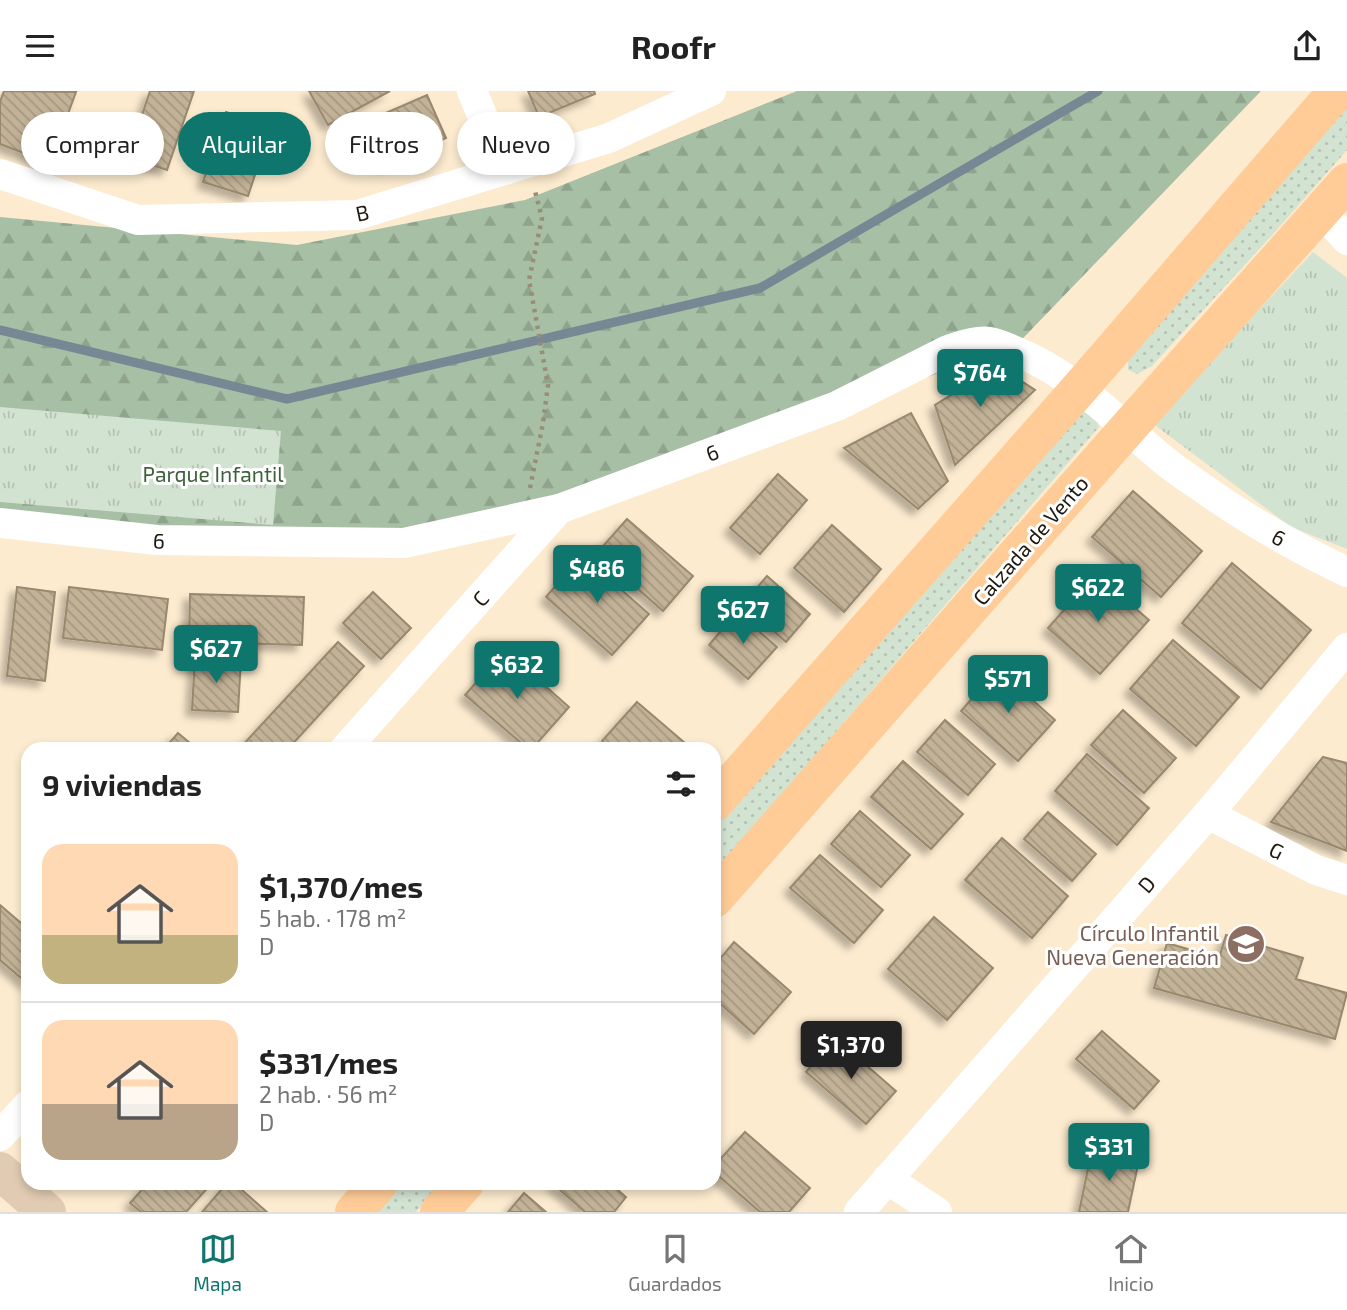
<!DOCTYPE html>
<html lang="es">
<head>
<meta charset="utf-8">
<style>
	:root { --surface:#fff; --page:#f6f6f6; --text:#222; --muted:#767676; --line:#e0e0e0; --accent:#0f766e }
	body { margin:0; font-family:"Exo 2",sans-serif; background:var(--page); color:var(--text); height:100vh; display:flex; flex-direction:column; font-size:26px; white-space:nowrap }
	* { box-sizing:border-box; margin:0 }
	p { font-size:23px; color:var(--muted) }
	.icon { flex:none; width:38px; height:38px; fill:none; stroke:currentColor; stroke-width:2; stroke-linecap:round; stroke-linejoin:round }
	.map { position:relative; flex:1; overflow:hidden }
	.panel { position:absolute; left:21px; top:651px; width:700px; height:448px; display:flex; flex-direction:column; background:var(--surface); border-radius:21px; box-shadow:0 4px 10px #0003 }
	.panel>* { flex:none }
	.top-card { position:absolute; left:21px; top:21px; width:700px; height:63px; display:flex; gap:14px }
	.price { position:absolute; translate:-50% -60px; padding:0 16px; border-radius:7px; background:var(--accent); color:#fff; font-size:23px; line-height:46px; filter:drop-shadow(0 2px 4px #0008) }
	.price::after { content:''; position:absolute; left:50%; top:42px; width:21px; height:16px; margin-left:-10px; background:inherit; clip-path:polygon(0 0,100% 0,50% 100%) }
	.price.active { background:#222; color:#fff }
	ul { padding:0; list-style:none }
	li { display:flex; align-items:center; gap:21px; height:175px; padding:0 21px }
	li+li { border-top:2px solid var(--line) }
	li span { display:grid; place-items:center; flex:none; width:196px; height:140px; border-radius:21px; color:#555 }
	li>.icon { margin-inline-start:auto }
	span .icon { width:84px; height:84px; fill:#fffc; stroke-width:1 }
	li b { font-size:30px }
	h2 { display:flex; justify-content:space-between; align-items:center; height:84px; padding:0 21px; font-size:30px }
	.pill { padding:0 24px; border-radius:32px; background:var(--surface); box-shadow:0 4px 10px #0003; font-size:24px; line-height:63px }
	.pill.active { background:var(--accent); color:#fff }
	header { display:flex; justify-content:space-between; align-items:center; height:91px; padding:0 21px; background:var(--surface); font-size:32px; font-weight:700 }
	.tabs { display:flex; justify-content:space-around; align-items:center; height:98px; border-top:2px solid var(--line); background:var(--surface); font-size:19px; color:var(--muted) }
	.tabs a { display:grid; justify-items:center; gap:4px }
	.tabs .active { color:var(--accent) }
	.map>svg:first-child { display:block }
</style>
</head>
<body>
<header><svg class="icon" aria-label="menu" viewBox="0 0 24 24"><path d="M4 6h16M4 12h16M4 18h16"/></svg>Roofr<svg class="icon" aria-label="share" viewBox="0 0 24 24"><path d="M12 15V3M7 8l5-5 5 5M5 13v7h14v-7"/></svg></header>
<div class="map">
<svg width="1347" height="1121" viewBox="0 0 1347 1121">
	<defs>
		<pattern id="grass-dots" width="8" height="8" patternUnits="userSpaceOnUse" patternTransform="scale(1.75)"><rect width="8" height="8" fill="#d3e3d1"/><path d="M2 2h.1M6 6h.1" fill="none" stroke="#b5c2b2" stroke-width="1.8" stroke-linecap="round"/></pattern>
		<pattern id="forest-firs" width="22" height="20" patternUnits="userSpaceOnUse" patternTransform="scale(1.75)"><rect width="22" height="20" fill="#a7bfa5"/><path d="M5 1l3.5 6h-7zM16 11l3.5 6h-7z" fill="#8fa38d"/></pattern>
		<pattern id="park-tufts" width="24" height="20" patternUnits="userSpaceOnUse" patternTransform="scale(1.75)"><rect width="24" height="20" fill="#d3e3d1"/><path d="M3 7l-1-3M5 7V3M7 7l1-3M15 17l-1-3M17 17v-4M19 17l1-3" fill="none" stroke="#b5c2b2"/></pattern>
		<pattern id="building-back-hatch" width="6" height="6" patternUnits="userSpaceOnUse" patternTransform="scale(1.75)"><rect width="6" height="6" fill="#c2b297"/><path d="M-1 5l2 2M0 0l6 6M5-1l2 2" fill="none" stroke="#a69881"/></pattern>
		<filter id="shadow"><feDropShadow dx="-6" dy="6" stdDeviation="3.5" flood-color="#0004"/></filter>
	</defs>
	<rect width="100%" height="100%" fill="#fcebcf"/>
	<!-- grass -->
	<g fill="url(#grass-dots)">
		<path d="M 1347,6 L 1347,59 L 1274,142 L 1152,275 L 1137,283 L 1128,279 L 1128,268 Z"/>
		<path d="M 1079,317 L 1096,328 L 1099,336 L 714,782 L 714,732 Z"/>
		<path d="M 396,1092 L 441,1092 L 416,1121 L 371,1121 Z"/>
	</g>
	<!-- forest -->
	<path fill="url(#forest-firs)" d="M 797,0 L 1261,0 L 1006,265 L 964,271 L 818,332 L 547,437 L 0,440 L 0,126 L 297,154 L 525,109 Z"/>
	<!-- park -->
	<g fill="url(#park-tufts)">
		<path d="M 1313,161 L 1347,187 L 1347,458 L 1291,436 L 1152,332 Z"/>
		<path d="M 0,316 L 281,340 L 273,434 L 0,411 Z"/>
	</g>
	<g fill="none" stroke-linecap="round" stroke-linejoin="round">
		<!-- stream -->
		<path stroke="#778794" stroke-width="9" d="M 0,239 L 287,308 L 760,197 L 1098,0"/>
	</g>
	<!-- building -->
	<g fill="url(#building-back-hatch)" stroke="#97886e" stroke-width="2" filter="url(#shadow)">
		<path d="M 4,0 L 76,1 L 50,72 L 0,53 L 0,11 Z"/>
		<path d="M 150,0 L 194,0 L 167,79 L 128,66 Z"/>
		<path d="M 309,0 L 390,0 L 328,34 Z"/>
		<path d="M 528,0 L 594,0 L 595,3 L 539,26 Z"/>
		<path d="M 427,4 L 446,47 L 384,74 L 365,31 Z"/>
		<path d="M 226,21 L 271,36 L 248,105 L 203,91 Z"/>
		<path d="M 998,275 L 1035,299 L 955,374 L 935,314 Z"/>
		<path d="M 911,322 L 948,390 L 918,418 L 844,357 Z"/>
		<path d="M 778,383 L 807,409 L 760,463 L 730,437 Z"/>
		<path d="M 1133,400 L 1202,460 L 1161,506 L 1092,446 Z"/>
		<path d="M 627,428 L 693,485 L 663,520 L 597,462 Z"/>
		<path d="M 832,434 L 881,478 L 844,521 L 794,477 Z"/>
		<path d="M 582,464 L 649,523 L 612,564 L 546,506 Z"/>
		<path d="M 1232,472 L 1311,539 L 1261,598 L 1182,532 Z"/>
		<path d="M 1096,483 L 1149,529 L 1100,583 L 1048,537 Z"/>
		<path d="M 767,485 L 810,523 L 786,551 L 743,513 Z"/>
		<path d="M 17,496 L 55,501 L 45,590 L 7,585 Z"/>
		<path d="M 69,496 L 168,508 L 162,559 L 63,547 Z"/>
		<path d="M 373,501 L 411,537 L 381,568 L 343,532 Z"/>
		<path d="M 190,503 L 304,506 L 302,554 L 189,551 Z"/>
		<path d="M 737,521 L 777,556 L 748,588 L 709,554 Z"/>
		<path d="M 1173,549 L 1239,606 L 1196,655 L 1130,598 Z"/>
		<path d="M 338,551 L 364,575 L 288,658 L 239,658 Z"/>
		<path d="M 505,559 L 569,616 L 532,658 L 528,658 L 465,604 Z"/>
		<path d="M 195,566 L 241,568 L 238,621 L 192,619 Z"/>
		<path d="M 998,578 L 1055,629 L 1018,670 L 961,620 Z"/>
		<path d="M 637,611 L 692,658 L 611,658 L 602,650 Z"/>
		<path d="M 1123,619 L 1176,667 L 1144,702 L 1091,654 Z"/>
		<path d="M 945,629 L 995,673 L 968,704 L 917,661 Z"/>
		<path d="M 178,642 L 197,658 L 164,658 Z"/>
		<path d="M 1087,663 L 1149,717 L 1117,754 L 1055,700 Z"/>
		<path d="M 1323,666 L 1347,672 L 1347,760 L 1271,731 Z"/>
		<path d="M 903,670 L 963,723 L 931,758 L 871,706 Z"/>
		<path d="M 860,720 L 910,764 L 881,796 L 831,753 Z"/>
		<path d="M 1048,721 L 1096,763 L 1072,790 L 1024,748 Z"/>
		<path d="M 1002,747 L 1068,805 L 1032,847 L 965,789 Z"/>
		<path d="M 820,764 L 883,819 L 854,852 L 790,797 Z"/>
		<path d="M 0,814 L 28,838 L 28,893 L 0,869 Z"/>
		<path d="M 934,826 L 993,877 L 947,929 L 888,878 Z"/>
		<path d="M 1226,844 L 1303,867 L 1296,888 L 1347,902 L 1335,948 L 1154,897 L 1167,852 L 1219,867 Z"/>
		<path d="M 734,851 L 791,901 L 754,943 L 714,907 L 714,875 Z"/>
		<path d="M 1102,940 L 1159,990 L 1134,1018 L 1076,968 Z"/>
		<path d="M 835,947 L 896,1000 L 866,1033 L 806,981 Z"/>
		<path d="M 745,1041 L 810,1097 L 789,1121 L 760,1121 L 714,1081 L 714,1075 Z"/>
		<path d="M 1092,1058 L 1139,1069 L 1128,1121 L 1079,1121 Z"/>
		<path d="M 148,1092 L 212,1092 L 186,1121 L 141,1121 L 130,1112 Z"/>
		<path d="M 227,1092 L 234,1092 L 267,1121 L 202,1121 Z"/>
		<path d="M 552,1092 L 610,1092 L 626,1106 L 614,1121 L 585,1121 Z"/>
		<path d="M 524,1102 L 546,1121 L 508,1121 Z"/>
	</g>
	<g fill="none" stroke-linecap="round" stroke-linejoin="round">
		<!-- path -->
		<path stroke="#998d79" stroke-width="4.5" stroke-dasharray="3.5 5" stroke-linecap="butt" d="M 530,397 L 543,332 L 548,294 L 529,189 L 542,127 L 535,100"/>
		<!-- street -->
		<g stroke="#fff" stroke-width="30">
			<path d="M 472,0 L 505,79"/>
			<path d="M 0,83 L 138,129 L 357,124 L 609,47 L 711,0"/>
			<path d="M 1321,120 L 1347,149"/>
			<path d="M 0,432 L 157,449 L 404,452 L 559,418 L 837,315 L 948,259 C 961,255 976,249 990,251 C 998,252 1007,257 1015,260 C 1074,283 1117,331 1165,370 C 1177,380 1191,389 1204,398 C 1249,430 1297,457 1347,481"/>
			<path d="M 345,658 L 559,418"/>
			<path d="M 1208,723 L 1316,779 L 1347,789"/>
			<path d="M 0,1045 L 28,1014"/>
			<path d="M 887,1088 L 937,1121"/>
			<path d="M 859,1121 L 1208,723 L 1347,557"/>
		</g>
		<!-- secondary -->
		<path stroke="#e1cbb2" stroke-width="38" d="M 0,1080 L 47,1121"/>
		<!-- primary -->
		<g stroke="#ffcc98" stroke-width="38">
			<path d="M 714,712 L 1079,298 L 1337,0"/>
			<path d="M 714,808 L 1128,337 L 1347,91"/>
			<path d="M 354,1121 L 379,1092"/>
			<path d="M 439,1121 L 465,1092"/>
		</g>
	</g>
	<!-- icons -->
	<defs>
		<symbol id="school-disc" viewBox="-11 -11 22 22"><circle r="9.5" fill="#8d6e63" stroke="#fff"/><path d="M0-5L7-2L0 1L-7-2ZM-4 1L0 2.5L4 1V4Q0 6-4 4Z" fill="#fff"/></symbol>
	</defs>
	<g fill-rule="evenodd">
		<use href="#school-disc" x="1224" y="831" width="44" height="44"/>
	</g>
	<g text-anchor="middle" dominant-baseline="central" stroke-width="6" stroke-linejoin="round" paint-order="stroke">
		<!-- street labels -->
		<g font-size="21" fill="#1e180e" stroke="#fff">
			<text transform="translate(362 121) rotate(-12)">B</text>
			<text transform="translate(712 361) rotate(-20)">6</text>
			<text transform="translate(1279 446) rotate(29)">6</text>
			<text transform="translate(159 449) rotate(3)">6</text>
			<text transform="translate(1030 449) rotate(-49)">Calzada de Vento</text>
			<text transform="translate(480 507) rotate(-48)">C</text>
			<text transform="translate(1277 759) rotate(27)">G</text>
			<text transform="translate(1146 793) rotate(-49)">D</text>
		</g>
		<!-- park labels -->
		<g font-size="21" fill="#3d613b" stroke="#fff">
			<text x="213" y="382">Parque Infantil</text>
		</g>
		<!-- education labels -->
		<g font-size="21" fill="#785e54" stroke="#fff" text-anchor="end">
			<text x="1219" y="841">Círculo Infantil<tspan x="1219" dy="24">Nueva Generación</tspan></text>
		</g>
	</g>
</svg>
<b class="price" style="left:980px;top:318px">$764</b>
<b class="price" style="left:597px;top:514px">$486</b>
<b class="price" style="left:1098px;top:533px">$622</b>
<b class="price" style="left:743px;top:555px">$627</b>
<b class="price" style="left:216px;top:594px">$627</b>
<b class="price" style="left:517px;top:610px">$632</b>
<b class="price" style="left:1008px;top:624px">$571</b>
<b class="price active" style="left:851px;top:990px">$1,370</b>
<b class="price" style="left:1109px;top:1092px">$331</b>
<div class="top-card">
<a class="pill">Comprar</a>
<a class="pill active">Alquilar</a>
<a class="pill">Filtros</a>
<a class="pill">Nuevo</a>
</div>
<section class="panel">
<h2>9 viviendas<svg class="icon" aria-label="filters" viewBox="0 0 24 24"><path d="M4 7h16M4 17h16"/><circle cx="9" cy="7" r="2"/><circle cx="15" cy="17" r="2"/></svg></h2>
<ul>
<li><span style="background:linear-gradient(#ffd9b3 65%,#c2b280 0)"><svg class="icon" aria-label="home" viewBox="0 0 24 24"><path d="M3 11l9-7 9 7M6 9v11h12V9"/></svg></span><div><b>$1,370/mes</b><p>5 hab. · 178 m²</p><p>D</p></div></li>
<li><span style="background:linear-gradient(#ffd9b3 60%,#b9a48a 0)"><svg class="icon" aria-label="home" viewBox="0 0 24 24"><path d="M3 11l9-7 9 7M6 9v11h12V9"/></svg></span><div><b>$331/mes</b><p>2 hab. · 56 m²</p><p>D</p></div></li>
</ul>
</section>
</div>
<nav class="tabs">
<a class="active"><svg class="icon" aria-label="map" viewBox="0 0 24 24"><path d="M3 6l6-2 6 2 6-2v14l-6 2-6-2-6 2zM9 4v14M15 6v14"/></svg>Mapa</a>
<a><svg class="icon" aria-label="saved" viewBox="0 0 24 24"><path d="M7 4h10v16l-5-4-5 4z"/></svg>Guardados</a>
<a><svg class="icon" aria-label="home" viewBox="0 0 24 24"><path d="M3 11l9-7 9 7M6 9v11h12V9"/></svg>Inicio</a>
</nav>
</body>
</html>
